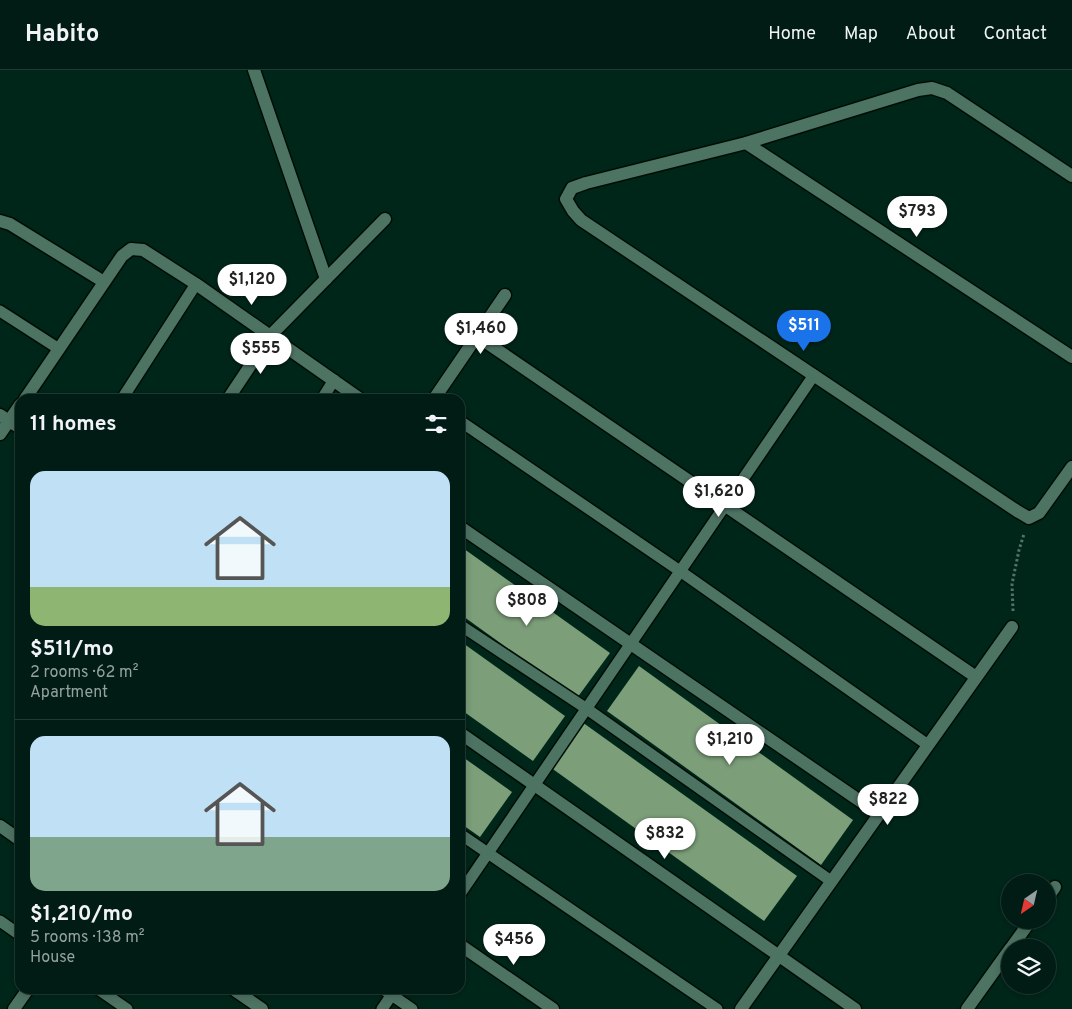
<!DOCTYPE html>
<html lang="en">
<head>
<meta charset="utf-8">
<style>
	:root { --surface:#001c14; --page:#0e2922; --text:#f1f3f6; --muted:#95a1a0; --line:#223a34; --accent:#1a73e8 }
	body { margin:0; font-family:Overpass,sans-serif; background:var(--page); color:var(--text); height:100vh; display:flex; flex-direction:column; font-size:19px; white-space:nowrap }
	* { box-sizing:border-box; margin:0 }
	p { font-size:16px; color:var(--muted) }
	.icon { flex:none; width:28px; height:28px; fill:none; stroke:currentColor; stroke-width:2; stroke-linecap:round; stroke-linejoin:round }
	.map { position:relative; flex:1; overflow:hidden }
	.side { position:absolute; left:15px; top:324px; width:450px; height:600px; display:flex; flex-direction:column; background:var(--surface); border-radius:15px; box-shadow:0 2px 8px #0003,0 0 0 1px var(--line) }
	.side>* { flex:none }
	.needle { width:32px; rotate:214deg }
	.buttons { position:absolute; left:1001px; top:804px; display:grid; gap:10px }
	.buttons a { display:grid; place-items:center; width:55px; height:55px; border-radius:50%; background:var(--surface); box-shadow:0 2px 8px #0003,0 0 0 1px var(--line); font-size:25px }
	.price { position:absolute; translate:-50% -42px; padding:0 11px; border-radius:18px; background:#fff; color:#222; font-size:16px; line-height:32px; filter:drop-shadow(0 1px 2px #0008) }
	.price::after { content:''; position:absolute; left:50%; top:30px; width:15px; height:11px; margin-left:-8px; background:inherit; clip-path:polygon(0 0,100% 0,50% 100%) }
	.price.active { background:var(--accent); color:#fff }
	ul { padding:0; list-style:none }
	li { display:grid; align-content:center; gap:10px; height:265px; padding:0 15px }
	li+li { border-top:1px solid var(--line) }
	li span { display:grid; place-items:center; height:155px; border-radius:15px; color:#555 }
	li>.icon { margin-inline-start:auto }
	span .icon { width:90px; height:90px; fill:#fffc; stroke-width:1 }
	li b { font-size:21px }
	h2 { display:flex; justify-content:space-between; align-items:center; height:60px; padding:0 15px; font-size:21px }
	header { display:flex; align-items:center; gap:30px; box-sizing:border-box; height:70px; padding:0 25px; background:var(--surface); border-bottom:1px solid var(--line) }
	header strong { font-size:24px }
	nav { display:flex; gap:28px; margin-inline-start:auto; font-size:18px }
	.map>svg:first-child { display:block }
</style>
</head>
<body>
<header>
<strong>Habito</strong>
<nav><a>Home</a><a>Map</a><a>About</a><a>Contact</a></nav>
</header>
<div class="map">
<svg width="1072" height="939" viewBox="0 0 1072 939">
	<rect width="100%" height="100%" fill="#00261a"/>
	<!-- building -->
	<g fill="#7c9e79">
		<path d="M 460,476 L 610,583 L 577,628 L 460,544 Z"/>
		<path d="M 460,571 L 565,646 L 533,691 L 460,639 Z"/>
		<path d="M 639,596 L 853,750 L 821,795 L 607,641 Z"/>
		<path d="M 582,652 L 797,806 L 764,851 L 550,697 Z"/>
		<path d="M 460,685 L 512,722 L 480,767 L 460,753 Z"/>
	</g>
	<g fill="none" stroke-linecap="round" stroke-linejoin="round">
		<defs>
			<g id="service">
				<path d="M 0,241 L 59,279"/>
				<path d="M 122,329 L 196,214"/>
				<path d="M 322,329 L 334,310"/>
				<path d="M 460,351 L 680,501 L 928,675"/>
				<path d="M 460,555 L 587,639 L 831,811"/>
				<path d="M 460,764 L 717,939"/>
				<path d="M 460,824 L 814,305"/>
				<path d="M 0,851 L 20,865"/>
				<path d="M 98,919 L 127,939"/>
				<path d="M 383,919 L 412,939"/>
				<path d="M 382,939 L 395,920"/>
			</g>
			<g id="minor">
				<path d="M 254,0 L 326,209"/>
				<path d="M 746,73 L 1072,287"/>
				<path d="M 1072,106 L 947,23 L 932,18 L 918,20 L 746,73 L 586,113 L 572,118 L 566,129 L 573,141 L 581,150 L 1017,441 L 1029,448 L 1039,443 L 1072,397"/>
				<path d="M 0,151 L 10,154 L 104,212"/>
				<path d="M 477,266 L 976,607"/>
				<path d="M 25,329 L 122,186 L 131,179 L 143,180 L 196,214 L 360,329"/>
				<path d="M 228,329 L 270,266 L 385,149"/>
				<path d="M 434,329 L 505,225"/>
				<path d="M 0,345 L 20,358"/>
				<path d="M 0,364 L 20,335"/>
				<path d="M 460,457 L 879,744"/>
				<path d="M 460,663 L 855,939"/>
				<path d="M 0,756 L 20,770"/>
				<path d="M 1048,827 L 1055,817"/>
				<path d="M 460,875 L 553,939"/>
				<path d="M 1011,878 L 1031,850"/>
				<path d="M 233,919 L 262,939"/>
				<path d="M 14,939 L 28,919"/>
				<path d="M 741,939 L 1012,557"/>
				<path d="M 967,939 L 1010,879"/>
			</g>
		</defs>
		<!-- service casing -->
		<use href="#service" stroke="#000e06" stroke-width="14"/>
		<!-- minor casing -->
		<use href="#minor" stroke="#000e06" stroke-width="15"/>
		<!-- path -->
		<path stroke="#547368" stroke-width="3" stroke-dasharray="2.5 2.5" stroke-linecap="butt" d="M 1013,541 L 1012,514 L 1019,480 L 1024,464"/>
		<!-- service -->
		<use href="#service" stroke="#4d7363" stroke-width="11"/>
		<!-- minor -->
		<use href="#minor" stroke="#4d7363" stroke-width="12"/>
	</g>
</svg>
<div class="buttons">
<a><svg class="needle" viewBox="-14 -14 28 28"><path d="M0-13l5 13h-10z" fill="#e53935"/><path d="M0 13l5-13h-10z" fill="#95a1a0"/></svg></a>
<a><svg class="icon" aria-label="layers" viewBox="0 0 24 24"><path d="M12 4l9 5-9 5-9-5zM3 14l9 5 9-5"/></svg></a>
</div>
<b class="price" style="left:917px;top:168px">$793</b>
<b class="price" style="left:252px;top:236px">$1,120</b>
<b class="price active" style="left:804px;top:282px">$511</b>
<b class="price" style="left:481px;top:285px">$1,460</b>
<b class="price" style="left:261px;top:305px">$555</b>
<b class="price" style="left:719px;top:448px">$1,620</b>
<b class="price" style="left:527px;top:557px">$808</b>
<b class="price" style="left:730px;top:696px">$1,210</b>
<b class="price" style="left:888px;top:756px">$822</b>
<b class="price" style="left:665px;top:790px">$832</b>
<b class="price" style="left:514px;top:896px">$456</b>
<section class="side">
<h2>11 homes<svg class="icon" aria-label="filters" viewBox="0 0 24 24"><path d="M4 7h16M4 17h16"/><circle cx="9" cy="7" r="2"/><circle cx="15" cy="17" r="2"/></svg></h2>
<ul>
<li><span style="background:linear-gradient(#bfe0f5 75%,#8fb573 0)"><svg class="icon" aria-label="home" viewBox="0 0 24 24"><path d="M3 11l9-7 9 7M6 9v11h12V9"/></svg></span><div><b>$511/mo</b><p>2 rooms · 62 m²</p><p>Apartment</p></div></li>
<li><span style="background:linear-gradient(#bfe0f5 65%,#7fa58c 0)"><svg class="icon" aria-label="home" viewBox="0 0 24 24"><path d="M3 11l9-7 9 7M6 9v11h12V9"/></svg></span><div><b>$1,210/mo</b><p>5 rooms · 138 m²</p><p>House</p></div></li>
</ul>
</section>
</div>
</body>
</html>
